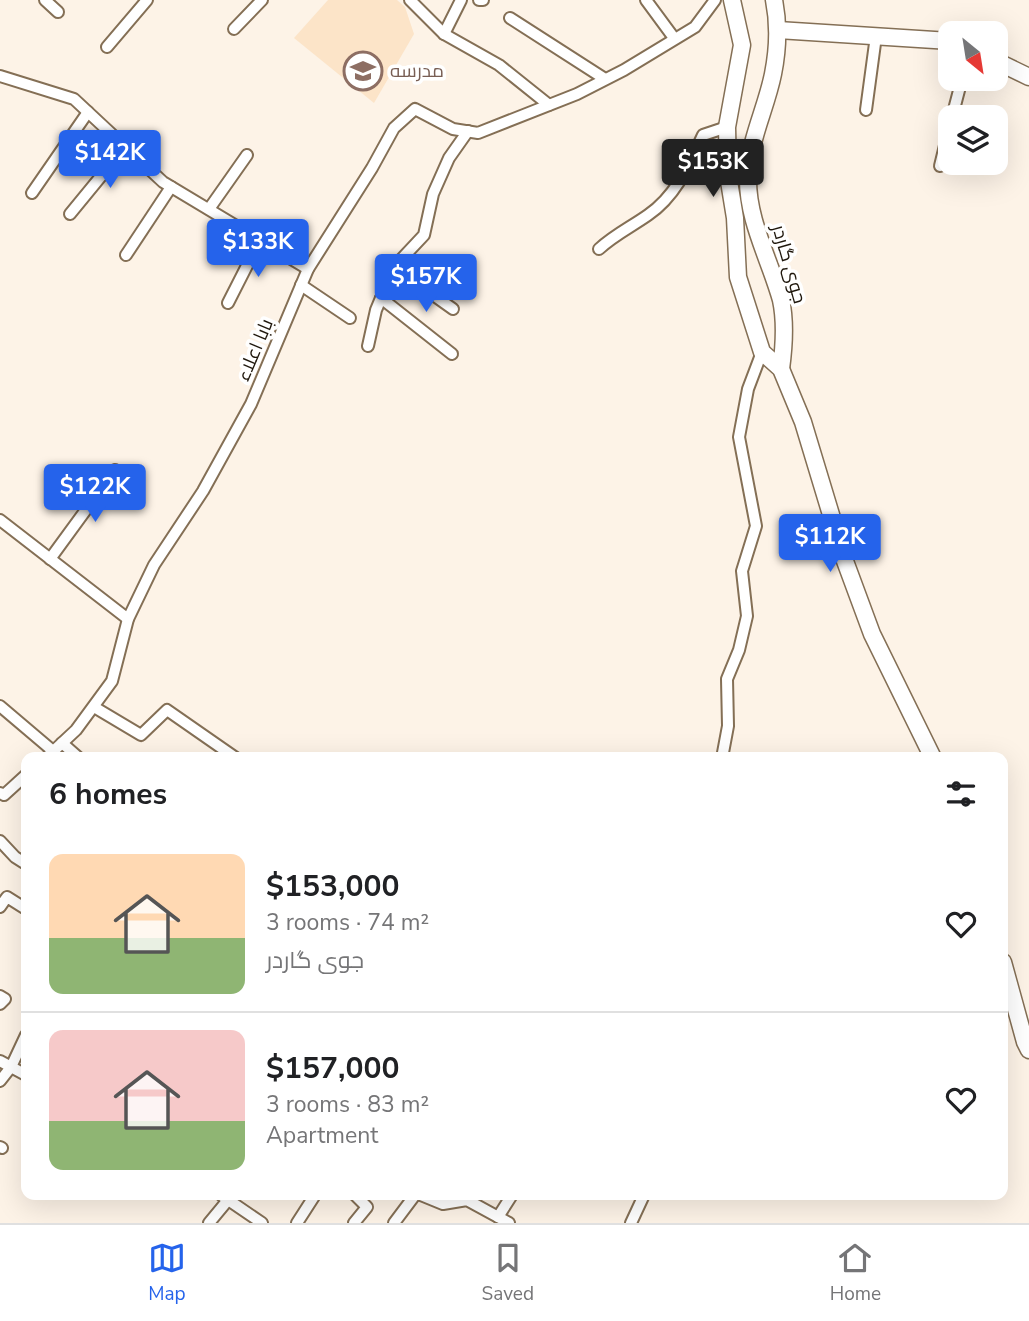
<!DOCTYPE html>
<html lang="en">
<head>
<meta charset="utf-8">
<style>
	:root { --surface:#fff; --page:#f6f6f6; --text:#202124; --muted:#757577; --line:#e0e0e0; --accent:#2563eb }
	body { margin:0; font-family:"Nunito Sans",Cairo,sans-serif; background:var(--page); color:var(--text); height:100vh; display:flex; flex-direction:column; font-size:26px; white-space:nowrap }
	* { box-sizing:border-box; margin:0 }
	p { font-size:23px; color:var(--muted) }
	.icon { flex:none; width:38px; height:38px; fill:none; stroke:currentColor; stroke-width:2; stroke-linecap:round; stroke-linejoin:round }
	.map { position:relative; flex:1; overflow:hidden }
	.sheet { position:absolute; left:21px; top:752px; width:987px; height:448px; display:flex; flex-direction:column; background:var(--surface); border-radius:14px; box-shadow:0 7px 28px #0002 }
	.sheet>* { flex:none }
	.needle { width:46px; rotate:150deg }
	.buttons { position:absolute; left:938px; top:21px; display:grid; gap:14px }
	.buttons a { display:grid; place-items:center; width:70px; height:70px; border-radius:14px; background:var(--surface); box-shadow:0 7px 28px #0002; font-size:35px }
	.price { position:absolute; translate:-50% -60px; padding:0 16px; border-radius:7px; background:var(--accent); color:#fff; font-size:23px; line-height:46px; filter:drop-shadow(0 2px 4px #0008) }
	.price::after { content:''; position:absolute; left:50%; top:42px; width:21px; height:16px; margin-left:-10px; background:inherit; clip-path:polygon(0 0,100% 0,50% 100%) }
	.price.on { background:#222; color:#fff }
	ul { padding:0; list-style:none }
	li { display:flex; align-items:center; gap:21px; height:175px; padding:0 28px }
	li+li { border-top:2px solid var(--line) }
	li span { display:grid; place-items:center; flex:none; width:196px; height:140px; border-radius:14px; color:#555 }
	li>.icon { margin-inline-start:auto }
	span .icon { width:84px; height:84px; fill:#fffc; stroke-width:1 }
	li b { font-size:30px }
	h2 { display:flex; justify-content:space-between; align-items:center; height:84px; padding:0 28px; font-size:30px }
	.tab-bar { display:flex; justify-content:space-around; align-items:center; height:98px; border-top:2px solid var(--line); background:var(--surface); font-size:19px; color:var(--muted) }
	.tab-bar a { display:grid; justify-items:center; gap:4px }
	.tab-bar .on { color:var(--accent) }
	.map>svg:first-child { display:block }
</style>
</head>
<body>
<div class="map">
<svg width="1029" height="1223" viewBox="0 0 1029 1223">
	<rect width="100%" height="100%" fill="#fdf3e7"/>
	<!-- built -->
	<path fill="#fce4c8" d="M 328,0 L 397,0 L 405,7 L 414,34 L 374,103 L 294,38 Z"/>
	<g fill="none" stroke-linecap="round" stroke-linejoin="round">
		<defs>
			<g id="street">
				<path d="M 45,0 L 58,12"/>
				<path d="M 410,0 L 444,34 L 499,65 L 549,105"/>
				<path d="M 479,0 L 483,0"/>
				<path d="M 646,0 L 674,38"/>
				<path d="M 510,18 L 605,79"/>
				<path d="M 234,29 L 262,0"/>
				<path d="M 444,34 L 461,0"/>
				<path d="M 107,47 L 147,0"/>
				<path d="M 0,76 L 74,99 L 163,182 L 308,269"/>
				<path d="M 866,110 L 876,36"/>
				<path d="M 952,117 L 962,79"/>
				<path d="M 940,166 L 950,125"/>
				<path d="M 32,193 L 88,112"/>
				<path d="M 209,209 L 247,155"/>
				<path d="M 70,214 L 125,147"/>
				<path d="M 599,249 C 614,235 631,227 648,215 C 676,196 689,165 703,135 L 727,127"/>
				<path d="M 126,255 L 171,187"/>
				<path d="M 394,267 L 453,309"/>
				<path d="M 301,285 L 350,318"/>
				<path d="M 381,298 L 452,354"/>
				<path d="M 228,303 L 260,240"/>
				<path d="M 368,346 L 376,310 L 394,267 L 424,235 L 433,194 L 449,158 L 468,131"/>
				<path d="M 0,520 L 128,619"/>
				<path d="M 50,559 L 115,470"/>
				<path d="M 0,706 L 53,751"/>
				<path d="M 94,707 L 141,735 L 167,710 L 236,758"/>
				<path d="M 62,743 L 79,758"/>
				<path d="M 46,758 L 76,730 L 112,681 L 128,619 L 154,565 L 203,491 L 251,404 L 308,269 L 372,168 L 394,128 L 415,109 L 453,129 L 478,133 L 577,94 L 624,70 L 695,27 L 715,0"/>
				<path d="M 722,758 L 728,726 L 727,679 L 739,650 L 747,616 L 742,571 L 756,526 L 739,437 L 748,389 L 762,352"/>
				<path d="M 0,793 L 4,795 L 26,775"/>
				<path d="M 0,841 L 15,857 L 26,864"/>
				<path d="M 0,907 L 7,897 L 26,909"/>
				<path d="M 0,996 L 5,999 L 0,1004"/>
				<path d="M 0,1061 L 26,1075"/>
				<path d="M 0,1081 L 11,1067 L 26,1035"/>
				<path d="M 0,1147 L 2,1148"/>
				<path d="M 221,1195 L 262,1223"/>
				<path d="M 421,1195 L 443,1204 L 467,1200 L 509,1223"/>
				<path d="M 498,1217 L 512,1195"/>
				<path d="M 209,1223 L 228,1200"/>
				<path d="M 297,1223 L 315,1195"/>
				<path d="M 354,1223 L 367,1207 L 355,1195"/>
				<path d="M 394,1223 L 415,1195"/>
				<path d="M 631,1223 L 644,1195"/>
			</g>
			<g id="secondary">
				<path d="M 732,0 L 742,45 L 727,127 L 728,175 L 735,218 L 738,277 L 762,352 L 781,369 L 803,422 L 845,561 L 872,634 L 933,758"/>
				<path d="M 774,0 C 779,25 778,49 773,74 C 766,109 749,140 748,177 C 747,220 770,260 781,300 C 786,323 784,347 781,369"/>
				<path d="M 778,30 L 950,41"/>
				<path d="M 996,61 L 1029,77"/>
				<path d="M 1003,962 L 1025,1042 L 1029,1050"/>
			</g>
		</defs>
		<!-- street casing -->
		<use href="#street" stroke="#846f55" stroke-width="14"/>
		<!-- secondary casing -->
		<use href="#secondary" stroke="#846f55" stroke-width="19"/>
		<!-- street -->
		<use href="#street" stroke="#fff" stroke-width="10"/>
		<!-- secondary -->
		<use href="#secondary" stroke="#fff" stroke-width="16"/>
	</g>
	<!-- icons -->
	<defs>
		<symbol id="school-ring" viewBox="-11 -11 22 22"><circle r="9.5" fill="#fff" stroke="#8d6e63" stroke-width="1.5"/><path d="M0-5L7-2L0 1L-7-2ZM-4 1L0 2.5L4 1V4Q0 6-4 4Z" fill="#8d6e63"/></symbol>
	</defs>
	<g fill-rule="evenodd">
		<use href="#school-ring" x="341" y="49" width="44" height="44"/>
	</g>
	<g text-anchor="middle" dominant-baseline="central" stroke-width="7" stroke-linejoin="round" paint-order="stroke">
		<!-- education labels -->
		<g font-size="19" fill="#785e54" stroke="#fff" text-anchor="start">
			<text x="390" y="71">مدرسه</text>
		</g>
		<!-- street labels -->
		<g font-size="19" fill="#1e160b" stroke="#fff">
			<text transform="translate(789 264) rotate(74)">جوی گاردر</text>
			<text transform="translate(255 350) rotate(-67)">بابا اعلاء</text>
		</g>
	</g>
</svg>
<div class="buttons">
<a><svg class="needle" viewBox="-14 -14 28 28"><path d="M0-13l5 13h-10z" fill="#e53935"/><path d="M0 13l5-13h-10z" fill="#757577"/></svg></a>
<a><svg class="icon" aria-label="layers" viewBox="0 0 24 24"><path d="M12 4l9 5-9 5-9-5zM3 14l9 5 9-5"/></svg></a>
</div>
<b class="price" style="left:110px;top:190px">$142K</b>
<b class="price on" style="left:713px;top:199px">$153K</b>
<b class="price" style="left:258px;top:279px">$133K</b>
<b class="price" style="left:426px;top:314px">$157K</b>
<b class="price" style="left:95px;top:524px">$122K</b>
<b class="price" style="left:830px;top:574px">$112K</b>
<section class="sheet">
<h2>6 homes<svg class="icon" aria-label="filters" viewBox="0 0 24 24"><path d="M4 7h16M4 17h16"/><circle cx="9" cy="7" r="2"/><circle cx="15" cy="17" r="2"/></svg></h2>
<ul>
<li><span style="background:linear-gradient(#ffd9b3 60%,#8fb573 0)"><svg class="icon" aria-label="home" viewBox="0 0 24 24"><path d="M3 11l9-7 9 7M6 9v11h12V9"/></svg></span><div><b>$153,000</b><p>3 rooms · 74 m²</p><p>جوی گاردر</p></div><svg class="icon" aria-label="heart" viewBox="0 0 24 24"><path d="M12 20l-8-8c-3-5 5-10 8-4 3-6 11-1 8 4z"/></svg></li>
<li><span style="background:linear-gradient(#f6c9c9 65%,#8fb573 0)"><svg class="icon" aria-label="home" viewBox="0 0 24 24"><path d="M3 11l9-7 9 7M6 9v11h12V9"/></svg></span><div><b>$157,000</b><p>3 rooms · 83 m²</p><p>Apartment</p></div><svg class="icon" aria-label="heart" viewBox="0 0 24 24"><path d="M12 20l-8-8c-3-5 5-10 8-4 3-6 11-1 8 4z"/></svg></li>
</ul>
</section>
</div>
<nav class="tab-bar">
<a class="on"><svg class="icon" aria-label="map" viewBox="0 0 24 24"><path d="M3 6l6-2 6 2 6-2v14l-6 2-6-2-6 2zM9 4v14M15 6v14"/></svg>Map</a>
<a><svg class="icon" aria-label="saved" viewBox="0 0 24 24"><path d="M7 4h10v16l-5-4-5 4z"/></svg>Saved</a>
<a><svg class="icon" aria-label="home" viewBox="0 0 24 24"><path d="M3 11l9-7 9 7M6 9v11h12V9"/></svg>Home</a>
</nav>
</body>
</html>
